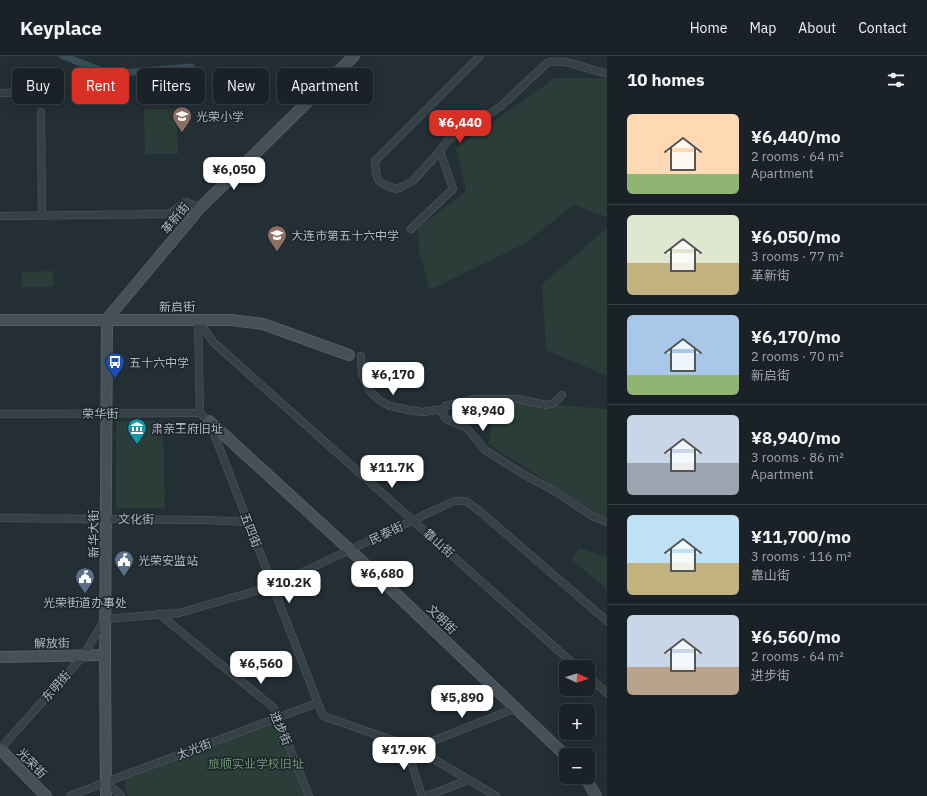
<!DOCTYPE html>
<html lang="en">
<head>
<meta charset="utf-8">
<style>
	:root { --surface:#1a2228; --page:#232a30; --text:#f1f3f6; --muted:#9fa4a8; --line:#383f45; --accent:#d93025 }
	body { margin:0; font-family:"IBM Plex Sans","Noto Sans SC",sans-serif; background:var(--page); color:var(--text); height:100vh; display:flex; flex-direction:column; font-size:15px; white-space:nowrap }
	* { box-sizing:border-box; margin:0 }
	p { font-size:13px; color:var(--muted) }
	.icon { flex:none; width:22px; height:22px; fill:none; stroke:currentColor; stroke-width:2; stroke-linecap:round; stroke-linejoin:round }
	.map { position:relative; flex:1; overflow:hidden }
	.side { display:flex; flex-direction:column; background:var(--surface); width:320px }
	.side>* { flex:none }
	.top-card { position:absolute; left:12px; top:12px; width:380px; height:36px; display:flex; gap:8px }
	.needle { width:26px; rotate:93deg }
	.controls { position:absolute; left:559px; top:604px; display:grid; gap:8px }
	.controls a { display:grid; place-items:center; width:36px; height:36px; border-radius:6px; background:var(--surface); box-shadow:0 4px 16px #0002,0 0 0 1px var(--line); font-size:20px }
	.price { position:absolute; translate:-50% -34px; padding:0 9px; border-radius:8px; background:#fff; color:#222; font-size:13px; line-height:26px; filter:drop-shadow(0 1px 2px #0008) }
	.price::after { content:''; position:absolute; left:50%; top:24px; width:12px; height:9px; margin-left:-6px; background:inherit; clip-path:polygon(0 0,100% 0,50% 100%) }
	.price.active { background:var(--accent); color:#fff }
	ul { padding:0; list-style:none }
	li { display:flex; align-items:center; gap:12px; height:100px; padding:0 20px }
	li+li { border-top:1px solid var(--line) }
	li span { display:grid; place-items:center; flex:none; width:112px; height:80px; border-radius:6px; color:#555 }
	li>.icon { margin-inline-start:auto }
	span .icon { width:48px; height:48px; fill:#fffc; stroke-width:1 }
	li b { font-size:17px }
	h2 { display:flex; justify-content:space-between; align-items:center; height:48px; padding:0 20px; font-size:17px }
	.tag { padding:0 14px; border-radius:6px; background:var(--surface); box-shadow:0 4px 16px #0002,0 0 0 1px var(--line); font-size:14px; line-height:36px }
	.tag.active { background:var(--accent); color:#fff }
	header { display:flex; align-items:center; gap:24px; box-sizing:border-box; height:56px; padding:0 20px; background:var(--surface); border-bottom:1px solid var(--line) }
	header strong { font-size:19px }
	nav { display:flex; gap:22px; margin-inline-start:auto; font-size:14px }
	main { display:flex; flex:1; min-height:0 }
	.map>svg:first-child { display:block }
</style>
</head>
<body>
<header>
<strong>Keyplace</strong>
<nav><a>Home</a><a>Map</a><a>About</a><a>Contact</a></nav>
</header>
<main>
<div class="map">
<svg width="607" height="740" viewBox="0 0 607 740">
	<rect width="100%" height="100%" fill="#232e35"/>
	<!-- green -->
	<g fill="#2b3d39">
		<path d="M 555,22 L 607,22 L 607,161 L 574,149 L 524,188 L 430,234 L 419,196 L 418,172 L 466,135 L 456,92 Z"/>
		<path d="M 144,53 L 176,53 L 178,98 L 145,98 Z"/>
		<path d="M 607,172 L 607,320 L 546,294 L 542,228 Z"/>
		<path d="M 53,215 L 53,231 L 22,231 L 22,216 Z"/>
		<path d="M 498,344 L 607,353 L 607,461 L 598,458 L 488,388 Z"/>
		<path d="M 116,365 L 163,365 L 165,452 L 116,452 Z"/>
		<path d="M 579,492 L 607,501 L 607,533 L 572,504 Z"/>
		<path d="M 275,665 L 305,740 L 128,740 L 125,732 L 126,723 Z"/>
	</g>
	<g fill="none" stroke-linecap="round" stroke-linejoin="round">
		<!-- canal -->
		<path stroke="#394d5a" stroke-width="7" d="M 63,0 L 110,18 L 191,11"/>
		<defs>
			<g id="street">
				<path d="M 480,0 L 375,105 C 376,126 377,127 397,133 L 413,125 L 440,95 L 447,85 L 500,51 L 547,7 C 567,1 587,15 607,17"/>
				<path d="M 0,37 L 60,36"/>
				<path d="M 41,56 L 42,159"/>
				<path d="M 0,160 L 169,158 L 186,146 L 200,152"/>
				<path d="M 411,173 L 453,133 L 440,95"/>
				<path d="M 198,263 L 200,357 L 209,365 L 323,660 L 415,692 L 496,740"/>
				<path d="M 198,264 L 213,286 L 577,611"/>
				<path d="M 361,300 L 362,318 L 369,334 L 379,344 L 390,350 L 409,354 L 422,356 L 444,353"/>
				<path d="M 562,339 L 554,347 L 547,349 L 518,343 L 475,343 L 445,350 L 442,357 L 446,363 L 466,371 L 485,394 L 525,419 L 556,436 L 592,460 L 607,466"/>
				<path d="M 0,358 L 200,357"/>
				<path d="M 0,462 L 205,464 L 248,466"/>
				<path d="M 159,558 L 274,652 L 309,740"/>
				<path d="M 588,620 L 607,637"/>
				<path d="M 0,693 L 83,600 L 105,563 L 179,557 L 273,530 L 454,445 L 466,445 L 478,454 L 607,565"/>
				<path d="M 106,726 L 121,740"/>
				<path d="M 70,740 L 106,726 L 317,647"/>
				<path d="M 422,740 L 410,703 L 415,692 L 516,652"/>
				<path d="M 427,740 L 468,724"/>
			</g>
			<g id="secondary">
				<path d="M 0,264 L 231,264 L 263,268 L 349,299"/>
				<path d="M 209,365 L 350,494 L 566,700"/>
				<path d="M 0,601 L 105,599"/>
				<path d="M 0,693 L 46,740"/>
				<path d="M 585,721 L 596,740"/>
				<path d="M 106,740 L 105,599 L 107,263 L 200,152 L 354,0"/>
			</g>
		</defs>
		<!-- street casing -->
		<use href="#street" stroke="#545e64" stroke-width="8"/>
		<!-- secondary casing -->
		<use href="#secondary" stroke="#545e64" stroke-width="12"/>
		<!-- street -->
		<use href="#street" stroke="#364046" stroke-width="7"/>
		<!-- secondary -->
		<use href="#secondary" stroke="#455058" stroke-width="10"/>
	</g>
	<!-- icons -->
	<defs>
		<symbol id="school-pin" viewBox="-11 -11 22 30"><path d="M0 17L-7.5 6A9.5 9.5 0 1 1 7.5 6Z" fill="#8d6e63" stroke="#1c252b"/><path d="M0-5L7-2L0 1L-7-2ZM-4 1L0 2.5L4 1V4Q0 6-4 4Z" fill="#fff"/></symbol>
		<symbol id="bus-pin" viewBox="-11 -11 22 30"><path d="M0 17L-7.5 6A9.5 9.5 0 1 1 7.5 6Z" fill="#1a4fb4" stroke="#1c252b"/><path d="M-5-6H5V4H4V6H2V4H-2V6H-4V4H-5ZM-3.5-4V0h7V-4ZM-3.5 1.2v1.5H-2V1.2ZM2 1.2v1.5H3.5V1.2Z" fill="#fff"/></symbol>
		<symbol id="museum-pin" viewBox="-11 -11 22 30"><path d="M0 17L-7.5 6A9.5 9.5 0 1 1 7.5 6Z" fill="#0f9aa8" stroke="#1c252b"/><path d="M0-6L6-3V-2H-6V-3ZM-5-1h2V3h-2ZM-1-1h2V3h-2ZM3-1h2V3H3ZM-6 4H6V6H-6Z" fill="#fff"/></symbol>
		<symbol id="civic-pin" viewBox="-11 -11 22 30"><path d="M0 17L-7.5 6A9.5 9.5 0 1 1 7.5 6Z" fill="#5c6f8a" stroke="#1c252b"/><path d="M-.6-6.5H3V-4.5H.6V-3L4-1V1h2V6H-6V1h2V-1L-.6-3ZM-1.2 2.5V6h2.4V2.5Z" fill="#fff"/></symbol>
	</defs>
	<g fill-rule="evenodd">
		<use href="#school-pin" x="171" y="49" width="22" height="30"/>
		<use href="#school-pin" x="266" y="168" width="22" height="30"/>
		<use href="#bus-pin" x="104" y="295" width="22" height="30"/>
		<use href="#museum-pin" x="126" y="361" width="22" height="30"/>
		<use href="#civic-pin" x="113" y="493" width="22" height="30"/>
		<use href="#civic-pin" x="74" y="510" width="22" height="30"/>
	</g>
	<g text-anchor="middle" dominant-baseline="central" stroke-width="3" stroke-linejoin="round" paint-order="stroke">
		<!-- poi labels -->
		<g font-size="12" fill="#b1bbc2" stroke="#1c252b" text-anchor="start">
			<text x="196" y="60">光荣小学</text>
			<text x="291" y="179">大连市第五十六中学</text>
			<text x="129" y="306">五十六中学</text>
			<text x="151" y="372">肃亲王府旧址</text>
			<text x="138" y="504">光荣安监站</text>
			<text x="85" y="546" text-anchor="middle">光荣街道办事处</text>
		</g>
		<!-- street labels -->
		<g font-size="12" fill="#b1bbc2" stroke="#1c252b">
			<text transform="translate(175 162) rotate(-50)">革新街</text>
			<text x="177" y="250">新启街</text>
			<text x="100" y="357">荣华街</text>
			<text transform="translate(136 463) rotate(1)">文化街</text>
			<text transform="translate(251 474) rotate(69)">五四街</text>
			<text transform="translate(386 477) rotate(-25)">民泰街</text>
			<text transform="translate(93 478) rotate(-90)">新华大街</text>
			<text transform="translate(439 487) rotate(42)">靠山街</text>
			<text transform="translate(442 563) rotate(44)">文明街</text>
			<text transform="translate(52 587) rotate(-1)">解放街</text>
			<text transform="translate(56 630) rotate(-48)">东明街</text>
			<text transform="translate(281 672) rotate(67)">进步街</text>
			<text transform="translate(194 693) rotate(-21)">太光街</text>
			<text transform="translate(32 707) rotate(46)">光荣街</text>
		</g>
		<!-- park labels -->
		<g font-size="12" fill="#729674" stroke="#1c252b">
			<text x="256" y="707">旅顺实业学校旧址</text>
		</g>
	</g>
</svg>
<div class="controls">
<a><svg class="needle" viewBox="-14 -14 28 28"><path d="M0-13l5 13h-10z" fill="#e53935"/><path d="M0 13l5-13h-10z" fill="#9fa4a8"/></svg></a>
<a>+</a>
<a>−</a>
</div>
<b class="price active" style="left:460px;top:88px">¥6,440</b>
<b class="price" style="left:234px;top:135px">¥6,050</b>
<b class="price" style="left:393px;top:340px">¥6,170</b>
<b class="price" style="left:483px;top:376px">¥8,940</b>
<b class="price" style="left:392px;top:433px">¥11.7K</b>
<b class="price" style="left:382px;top:539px">¥6,680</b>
<b class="price" style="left:289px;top:548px">¥10.2K</b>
<b class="price" style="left:261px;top:629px">¥6,560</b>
<b class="price" style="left:462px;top:663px">¥5,890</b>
<b class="price" style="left:404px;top:715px">¥17.9K</b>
<div class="top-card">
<a class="tag">Buy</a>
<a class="tag active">Rent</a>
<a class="tag">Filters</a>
<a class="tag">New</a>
<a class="tag">Apartment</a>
</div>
</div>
<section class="side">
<h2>10 homes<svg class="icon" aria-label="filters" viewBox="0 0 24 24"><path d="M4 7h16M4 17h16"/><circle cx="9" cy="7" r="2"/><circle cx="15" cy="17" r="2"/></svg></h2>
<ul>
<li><span style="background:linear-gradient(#ffd9b3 75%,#8fb573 0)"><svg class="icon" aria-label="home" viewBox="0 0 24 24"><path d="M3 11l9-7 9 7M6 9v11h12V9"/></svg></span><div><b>¥6,440/mo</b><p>2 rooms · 64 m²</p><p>Apartment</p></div></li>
<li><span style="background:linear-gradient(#dfe7d0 60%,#c2b280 0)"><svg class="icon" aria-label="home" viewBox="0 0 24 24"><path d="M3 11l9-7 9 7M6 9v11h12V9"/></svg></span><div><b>¥6,050/mo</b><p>3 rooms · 77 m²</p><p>革新街</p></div></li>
<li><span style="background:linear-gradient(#a9c7e8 75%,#8fb573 0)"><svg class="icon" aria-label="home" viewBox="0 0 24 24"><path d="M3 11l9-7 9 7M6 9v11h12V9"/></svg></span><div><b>¥6,170/mo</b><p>2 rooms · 70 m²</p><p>新启街</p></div></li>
<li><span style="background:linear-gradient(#c9d6e8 60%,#9aa5b1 0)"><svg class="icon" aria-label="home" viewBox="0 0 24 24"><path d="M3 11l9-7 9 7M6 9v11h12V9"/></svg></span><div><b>¥8,940/mo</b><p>3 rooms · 86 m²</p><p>Apartment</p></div></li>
<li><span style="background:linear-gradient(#bfe0f5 60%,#c2b280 0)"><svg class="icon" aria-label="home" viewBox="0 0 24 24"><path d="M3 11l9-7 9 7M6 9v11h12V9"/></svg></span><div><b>¥11,700/mo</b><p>3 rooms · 116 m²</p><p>靠山街</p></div></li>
<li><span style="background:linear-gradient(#c9d6e8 65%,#b9a48a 0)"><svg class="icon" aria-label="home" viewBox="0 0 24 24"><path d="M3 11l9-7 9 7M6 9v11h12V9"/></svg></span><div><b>¥6,560/mo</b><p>2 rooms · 64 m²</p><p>进步街</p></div></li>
</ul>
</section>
</main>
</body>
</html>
